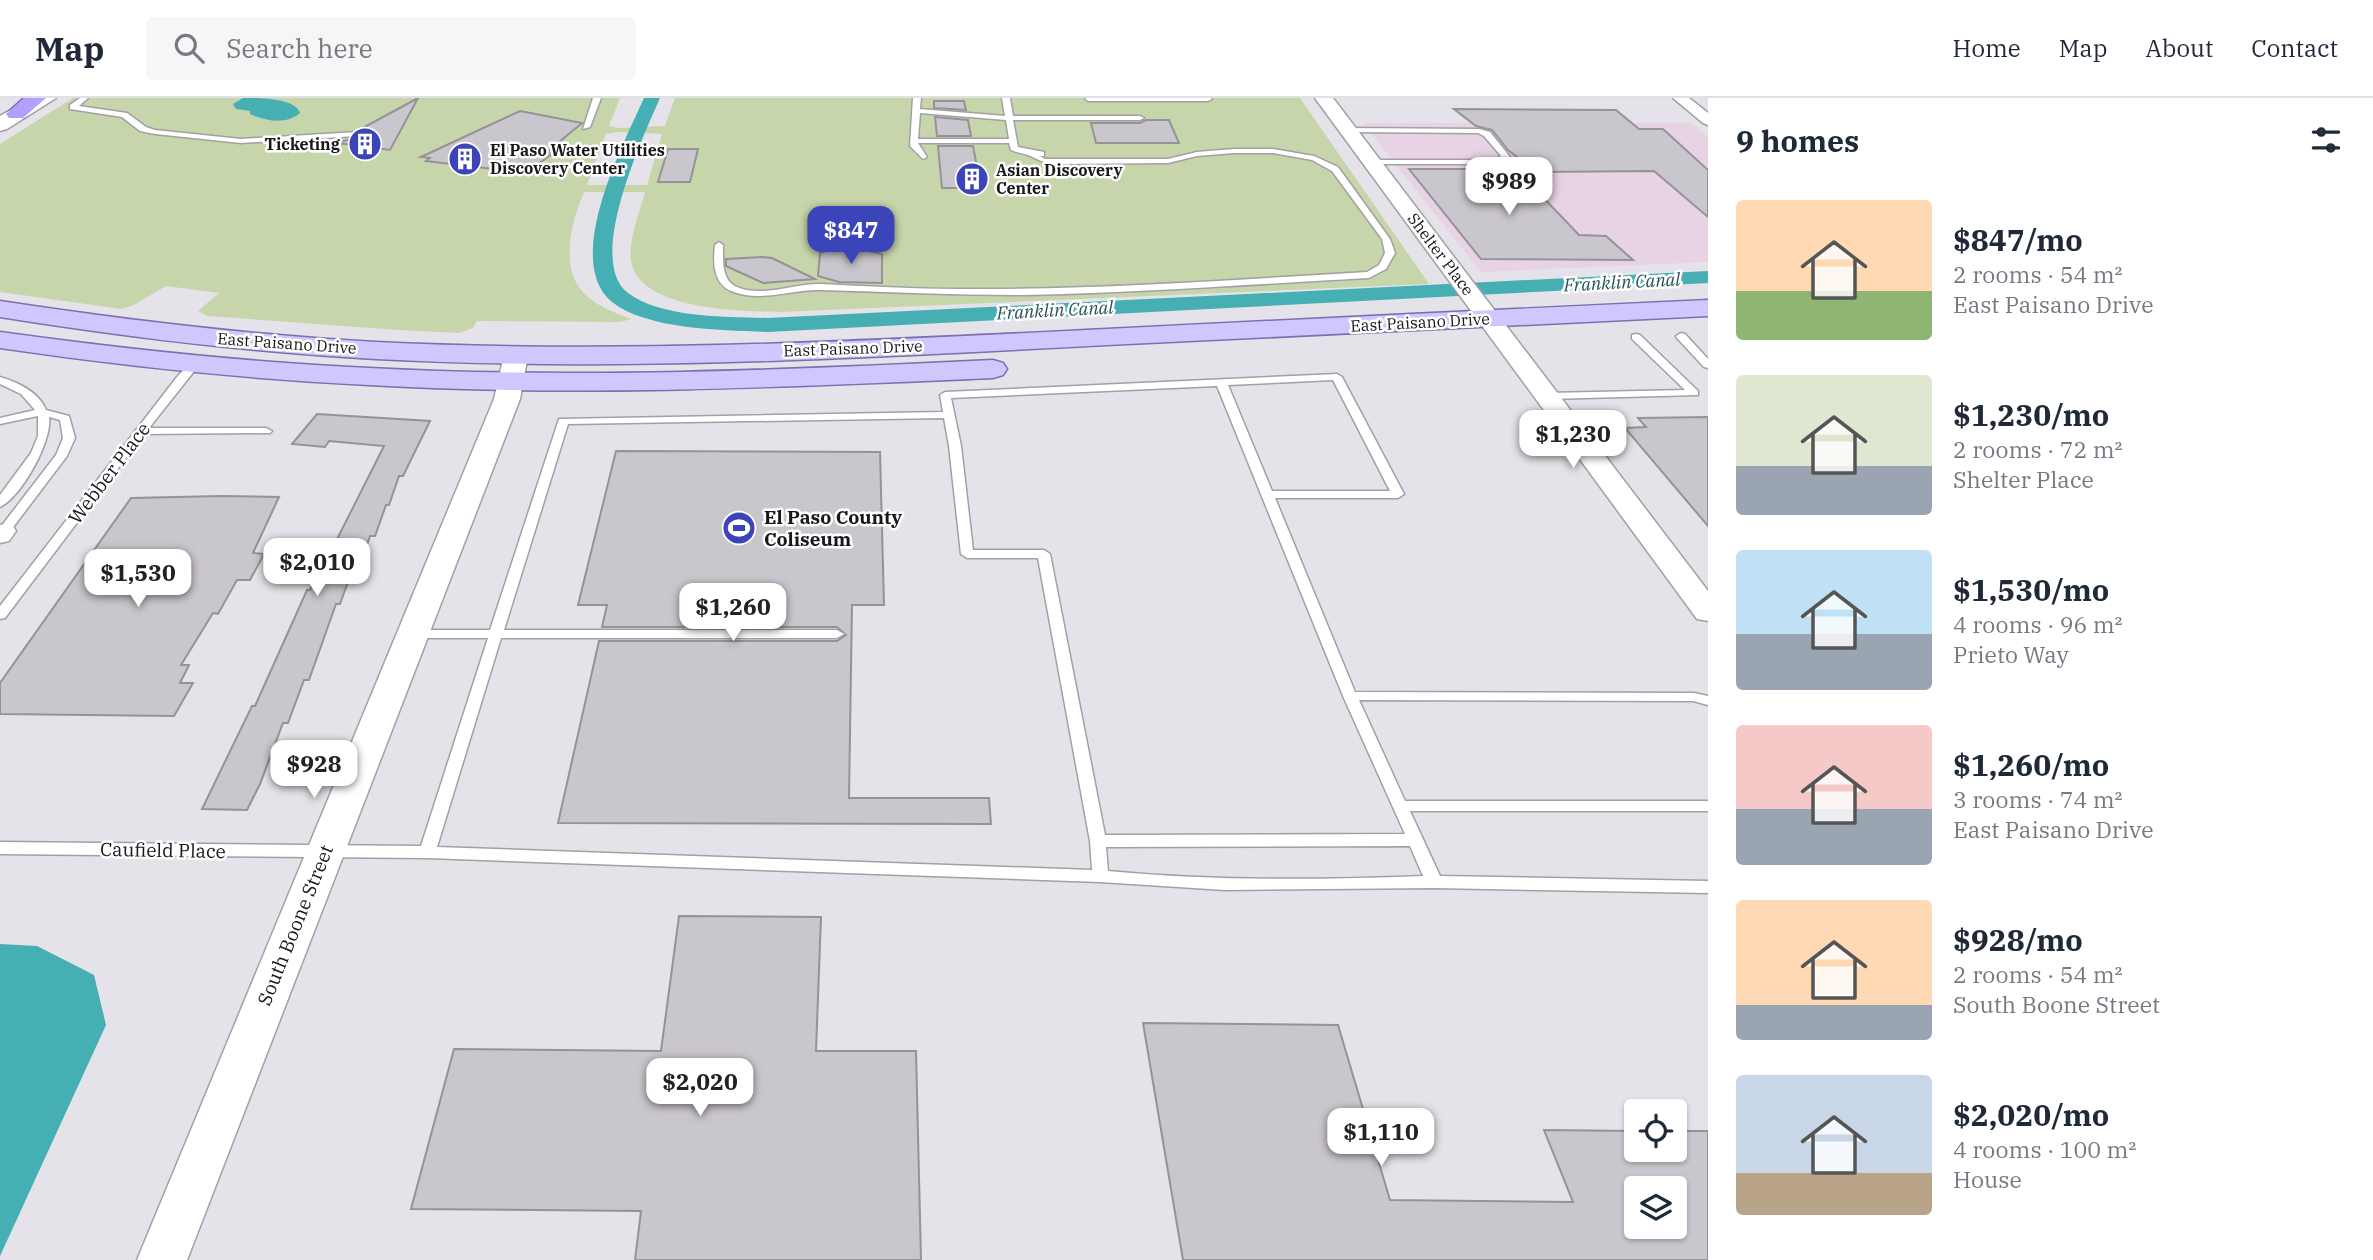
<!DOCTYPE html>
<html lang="en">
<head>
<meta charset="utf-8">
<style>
	:root { --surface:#fff; --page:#f6f6f7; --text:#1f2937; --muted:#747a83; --line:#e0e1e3; --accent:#3b44b8 }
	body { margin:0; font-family:"IBM Plex Serif",serif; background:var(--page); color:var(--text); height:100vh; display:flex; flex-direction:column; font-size:26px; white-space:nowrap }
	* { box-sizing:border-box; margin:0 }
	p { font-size:23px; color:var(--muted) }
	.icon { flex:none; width:38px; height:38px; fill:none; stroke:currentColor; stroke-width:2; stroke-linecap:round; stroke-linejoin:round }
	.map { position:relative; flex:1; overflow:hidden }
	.drawer { display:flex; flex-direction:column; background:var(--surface); width:665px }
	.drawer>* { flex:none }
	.tools { position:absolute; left:1624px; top:1001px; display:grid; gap:14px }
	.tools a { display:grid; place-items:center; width:63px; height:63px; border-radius:7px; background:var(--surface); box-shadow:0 2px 5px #0004; font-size:35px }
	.price { position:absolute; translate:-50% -60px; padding:0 16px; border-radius:14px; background:#fff; color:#222; font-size:23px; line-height:46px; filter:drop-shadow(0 2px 4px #0008) }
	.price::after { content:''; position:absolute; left:50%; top:42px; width:21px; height:16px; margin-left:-10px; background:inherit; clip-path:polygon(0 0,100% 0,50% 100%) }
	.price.on { background:var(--accent); color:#fff }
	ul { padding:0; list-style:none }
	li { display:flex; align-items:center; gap:21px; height:175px; padding:0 28px }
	li span { display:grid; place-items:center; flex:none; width:196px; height:140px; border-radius:7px; color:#555 }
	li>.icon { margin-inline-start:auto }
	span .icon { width:84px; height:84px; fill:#fffc; stroke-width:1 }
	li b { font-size:30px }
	h2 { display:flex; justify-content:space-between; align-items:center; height:84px; padding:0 28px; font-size:30px }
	header { display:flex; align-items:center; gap:42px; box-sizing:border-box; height:98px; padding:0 35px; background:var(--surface); border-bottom:2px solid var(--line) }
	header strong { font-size:33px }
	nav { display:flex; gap:38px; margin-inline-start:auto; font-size:24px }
	.search { width:490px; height:63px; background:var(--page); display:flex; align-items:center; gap:18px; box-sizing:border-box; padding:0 24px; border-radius:7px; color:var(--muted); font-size:26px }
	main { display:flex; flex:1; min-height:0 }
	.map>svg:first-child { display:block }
</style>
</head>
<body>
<header>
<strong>Map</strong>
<div class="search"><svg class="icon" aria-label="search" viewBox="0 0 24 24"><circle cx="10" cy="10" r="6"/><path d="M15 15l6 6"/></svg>Search here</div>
<nav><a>Home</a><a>Map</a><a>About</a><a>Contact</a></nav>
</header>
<main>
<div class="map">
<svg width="1708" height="1162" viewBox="0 0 1708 1162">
	<rect width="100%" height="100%" fill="#e6e2e9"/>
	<!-- education -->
	<path fill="#e7d3e3" d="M 1363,25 L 1691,25 L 1708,39 L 1708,164 L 1481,174 Z"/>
	<!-- green -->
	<path fill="#c7d6aa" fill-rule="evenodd" d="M 73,0 L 620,0 L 609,28 L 620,30 L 665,28 L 675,0 L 1300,0 L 1429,186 L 780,214 C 742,213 638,213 631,162 C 628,141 640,114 645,94 L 584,94 C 571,125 558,173 587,198 C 599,209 616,215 631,221 L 620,224 L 477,223 L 473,230 L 459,235 L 399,232 L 207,218 L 198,213 L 219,195 L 166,188 L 132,208 L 121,211 L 0,194 L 0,46 ZM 619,34 L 662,36 L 647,87 L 587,87 L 606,36 Z"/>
	<!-- water -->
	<g fill="#45afb4">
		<path d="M 243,0 C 260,0 295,0 300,15 C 286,27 266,23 250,16 L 250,13 L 236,11 L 233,6 Z"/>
		<path d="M 0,846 L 37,848 L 94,877 L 106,927 L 0,1158 Z"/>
	</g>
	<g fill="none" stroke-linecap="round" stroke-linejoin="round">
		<!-- canal -->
		<path fill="#45afb4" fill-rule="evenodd" d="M 644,0 L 660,0 C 643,39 585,163 628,195 C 661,220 728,219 768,220 L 1708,173 L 1708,185 L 768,234 C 724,232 647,232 612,204 C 562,163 623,47 644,0 Z"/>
	</g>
	<!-- building -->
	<g fill="#cac6cd" stroke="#959298" stroke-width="2" fill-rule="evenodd">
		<path d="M 418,0 L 390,52 L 337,45 L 362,38 L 363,35 L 359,32 Z"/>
		<path d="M 934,3 L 964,3 L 966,12 L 934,10 Z"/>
		<path d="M 1454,11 L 1616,12 L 1639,31 L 1663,31 L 1708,72 L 1708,119 L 1654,73 L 1536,74 L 1508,52 L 1492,32 L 1476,28 Z"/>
		<path d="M 520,13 L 582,25 L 547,54 L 553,55 L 526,75 L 426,63 L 430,60 L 421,59 Z"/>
		<path d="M 935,19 L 968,22 L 971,38 L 937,38 Z"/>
		<path d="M 1146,22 L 1169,22 L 1179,45 L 1096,45 L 1091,25 L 1140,25 Z"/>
		<path d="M 938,48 L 973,48 L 981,90 L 942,90 Z"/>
		<path d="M 668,51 L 698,51 L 690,84 L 658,84 Z"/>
		<path d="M 1409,71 L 1516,71 L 1579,137 L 1606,138 L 1633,162 L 1481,161 Z"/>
		<path d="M 838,149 L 850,149 L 882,156 L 882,185 L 839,184 L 818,178 L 820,155 Z"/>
		<path d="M 762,159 L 772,160 L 815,181 L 763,185 L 726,168 L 726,161 Z"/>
		<path d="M 317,316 L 430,323 L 403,378 L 399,378 L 389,407 L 386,407 L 375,438 L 370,438 L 359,470 L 353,470 L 340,506 L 336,506 L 309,582 L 304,582 L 288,625 L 283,625 L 260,686 L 247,712 L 202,711 L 252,608 L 255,608 L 307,492 L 310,492 L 326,457 L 329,457 L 384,348 L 329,343 L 325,349 L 292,346 Z"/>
		<path d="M 1708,319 L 1708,428 L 1625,330 L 1646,329 L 1638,320 Z"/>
		<path d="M 616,353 L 880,354 L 884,507 L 852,507 L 849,700 L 989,700 L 991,726 L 558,725 L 599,543 L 837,543 L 846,537 L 837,529 L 602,529 L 607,507 L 578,507 Z"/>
		<path d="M 222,398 L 279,399 L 253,455 L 264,456 L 250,482 L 237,482 L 218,516 L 213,515 L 181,567 L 189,567 L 180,585 L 193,585 L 174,618 L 0,616 L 0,585 L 131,400 Z"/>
		<path d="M 679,818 L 821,819 L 816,953 L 916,953 L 921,1162 L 635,1162 L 641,1113 L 411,1111 L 454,951 L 661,953 Z"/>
		<path d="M 1143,925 L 1338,927 L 1390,1102 L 1573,1104 L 1544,1032 L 1636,1033 L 1636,1052 L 1675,1052 L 1675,1033 L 1708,1033 L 1708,1162 L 1183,1162 ZM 1636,1090 L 1675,1090 L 1675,1129 L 1636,1129 Z"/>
	</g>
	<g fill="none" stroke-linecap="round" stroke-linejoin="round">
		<defs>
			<g id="service">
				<path d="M 80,0 L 88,0 L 79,8 L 127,15 L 146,29 L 155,32 L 241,41 L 357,34 L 361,36 L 357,38 L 241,45 L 155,36 L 140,33 L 122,19 L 70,11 L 70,7 Z"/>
				<path d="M 593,0 L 601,0 L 590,29 L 583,31 Z"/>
				<path d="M 913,0 L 921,0 L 920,11 L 1005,18 L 1002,0 L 1010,0 L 1013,18 L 1140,18 L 1144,20 L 1140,22 L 1013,22 L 1018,49 L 1044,54 L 1044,58 L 1040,58 L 1045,61 L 1168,61 L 1197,54 L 1234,51 L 1273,51 L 1314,58 L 1338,69 L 1390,141 L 1395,155 L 1386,171 L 1369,180 C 1254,186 1139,195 1023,197 C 956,197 889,194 821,192 C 791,191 760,205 731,193 C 713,185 713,164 715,147 L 719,144 L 723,147 C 723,162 721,182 737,189 C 763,200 795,185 821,186 C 867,188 913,191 959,191 C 1095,192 1231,182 1367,174 L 1379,167 L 1385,155 L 1382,141 L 1332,73 L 1312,62 L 1273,55 L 1234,55 L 1197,58 L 1168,65 L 1056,66 C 1042,65 1040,62 1028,57 C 1023,55 1017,55 1011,52 L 1009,45 L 918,45 L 927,59 L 923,61 L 910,48 ZM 920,15 L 1006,22 L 1009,41 L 918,41 Z"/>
				<path d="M 1085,0 L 1211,0 L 1212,1 L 1208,3 L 1088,3 Z"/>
				<path d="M 1348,30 L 1479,31 L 1490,34 L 1510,59 L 1496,66 L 1372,66 L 1368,64 L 1369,62 L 1495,62 L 1501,58 L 1484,38 L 1478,35 L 1345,34 L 1344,32 Z"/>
				<path d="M 1681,235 L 1685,236 L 1708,261 L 1708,270 L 1704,269 L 1677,240 L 1676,238 Z"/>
				<path d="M 1636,236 L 1640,237 L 1698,293 L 1698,297 L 1548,301 L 1543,298 L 1548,295 L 1685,292 L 1632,241 L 1632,237 Z"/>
				<path d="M 194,264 L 199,267 L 149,330 L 266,330 L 272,333 L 270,335 L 144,336 L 5,520 L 0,521 L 0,508 L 177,279 L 190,265 Z"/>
				<path d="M 1337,276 L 1342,279 L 1404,396 L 1398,400 L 1275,400 L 1355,594 L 1694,595 L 1708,598 L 1708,607 L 1693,603 L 1359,602 L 1405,703 L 1708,703 L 1708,713 L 1410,713 L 1440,778 L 1708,783 L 1708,795 L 1434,790 L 1225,792 L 1100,784 L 427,760 L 0,756 L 0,744 L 421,748 L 488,540 L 413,540 L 406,536 L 413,532 L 490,532 L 559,321 L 943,314 L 940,297 L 945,294 ZM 1333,282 L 1390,393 L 1272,393 L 1228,287 ZM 1217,288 L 1343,598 L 1405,736 L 1105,737 L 1050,456 L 1044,452 L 973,452 L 961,348 L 951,300 ZM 944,320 L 949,348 L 961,456 L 967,460 L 1038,460 L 1090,743 L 1092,772 L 437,749 L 501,540 L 837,540 L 844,536 L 837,532 L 504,532 L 568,326 ZM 1410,748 L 1423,778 C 1318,782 1213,783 1108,773 L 1106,749 Z"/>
				<path d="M 0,279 C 17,284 39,294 46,312 L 69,318 L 75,340 L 67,358 L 8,436 L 0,436 L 0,430 L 56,357 L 63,340 L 60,322 L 49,319 C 53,342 21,400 0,409 L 0,397 L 31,355 L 38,338 L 38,318 L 33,319 L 0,326 L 0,320 L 35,312 L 21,296 L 0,286 Z"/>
			</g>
			<g id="minor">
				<path d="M 1673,0 L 1689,0 L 1708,15 L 1708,27 L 1703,25 Z"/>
				<path d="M 4,426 L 13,428 L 16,433 L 9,443 L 0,445 L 0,427 Z"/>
			</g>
			<g id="tertiary">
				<path d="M 1315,0 L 1333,0 L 1708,493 L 1708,523 L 1697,521 Z"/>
				<path d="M 516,250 L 525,252 L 528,257 L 520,301 L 187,1162 L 137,1162 L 494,301 L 504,257 L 507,252 Z"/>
			</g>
			<path id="secondary" d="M 32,0 L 56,0 L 7,31 L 0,33 L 0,18 Z"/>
			<g id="primary">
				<path d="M 1708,202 L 1708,218 C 1508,228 1307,237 1107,247 C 864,260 619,274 376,261 C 249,254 125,239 0,219 L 0,203 C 125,222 250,237 376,244 C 619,256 864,243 1107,231 C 1307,221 1508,211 1708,202 Z"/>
				<path d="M 0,234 C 123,251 245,264 369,270 C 576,281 785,272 993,262 L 1003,265 L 1007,271 L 1003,277 L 993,280 C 785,289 576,299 369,287 C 245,281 123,268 0,250 Z"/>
			</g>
			<path id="motorway" d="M 24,0 L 46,0 L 23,20 L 9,20 L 6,16 Z"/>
		</defs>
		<!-- service casing -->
		<use href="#service" stroke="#a29fa5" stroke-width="3"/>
		<!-- minor casing -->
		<use href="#minor" stroke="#a29fa5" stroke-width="3"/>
		<!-- tertiary casing -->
		<use href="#tertiary" stroke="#a29fa5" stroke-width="3"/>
		<!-- secondary casing -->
		<use href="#secondary" stroke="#a29fa5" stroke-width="3"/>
		<!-- primary casing -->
		<use href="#primary" stroke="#7d70ae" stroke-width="3"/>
		<!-- motorway casing -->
		<use href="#motorway" stroke="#7d70ae" stroke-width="3"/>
		<!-- service -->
		<use href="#service" fill="#fff" fill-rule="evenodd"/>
		<!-- minor -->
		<use href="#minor" fill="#fff" fill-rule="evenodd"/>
		<!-- tertiary -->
		<use href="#tertiary" fill="#fff" fill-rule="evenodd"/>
		<!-- secondary -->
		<use href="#secondary" fill="#fff" fill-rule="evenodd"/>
		<!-- primary -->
		<use href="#primary" fill="#d1c6fe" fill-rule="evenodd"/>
		<!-- motorway -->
		<use href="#motorway" fill="#b3a0fe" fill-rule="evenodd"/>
	</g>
	<!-- icons -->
	<defs>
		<symbol id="building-disc" viewBox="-11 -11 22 22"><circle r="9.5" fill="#3b44b8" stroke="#fff"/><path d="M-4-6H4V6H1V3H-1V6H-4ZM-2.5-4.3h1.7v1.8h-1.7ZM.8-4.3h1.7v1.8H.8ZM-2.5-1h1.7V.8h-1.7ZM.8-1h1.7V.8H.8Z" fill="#fff"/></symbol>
		<symbol id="stadium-disc" viewBox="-11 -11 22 22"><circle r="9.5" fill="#3b44b8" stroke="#fff"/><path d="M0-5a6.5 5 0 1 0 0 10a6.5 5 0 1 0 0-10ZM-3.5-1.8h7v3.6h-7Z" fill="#fff"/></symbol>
	</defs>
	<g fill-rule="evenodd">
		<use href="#building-disc" x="346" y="27" width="38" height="38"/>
		<use href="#building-disc" x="446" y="42" width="38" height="38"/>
		<use href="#building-disc" x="953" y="62" width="38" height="38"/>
		<use href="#stadium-disc" x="720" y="411" width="38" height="38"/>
	</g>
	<g text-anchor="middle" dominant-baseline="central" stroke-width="5" stroke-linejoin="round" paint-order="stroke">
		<!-- far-poi labels -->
		<g font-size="16" font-weight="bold" fill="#18171a" stroke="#fff" text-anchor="start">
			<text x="340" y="46" text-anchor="end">Ticketing</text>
			<text x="490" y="52">El Paso Water Utilities<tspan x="490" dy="18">Discovery Center</tspan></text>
			<text x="996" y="72">Asian Discovery<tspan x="996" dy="18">Center</tspan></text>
		</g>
		<!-- far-street labels -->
		<g font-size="16" fill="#18171a" stroke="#fff">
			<text transform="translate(1441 156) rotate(53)">Shelter Place</text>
			<text transform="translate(1420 224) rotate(-3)">East Paisano Drive</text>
			<text transform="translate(287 245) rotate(4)">East Paisano Drive</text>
			<text transform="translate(853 250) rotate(-2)">East Paisano Drive</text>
		</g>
		<!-- far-water labels -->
		<g font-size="18" font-style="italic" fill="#285658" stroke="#fff">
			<text transform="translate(1622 184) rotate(-3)">Franklin Canal</text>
			<text transform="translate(1055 212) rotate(-3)">Franklin Canal</text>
		</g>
		<!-- street labels -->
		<g font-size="19" fill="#18171a" stroke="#fff">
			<text transform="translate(109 375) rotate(-53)">Webber Place</text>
			<text transform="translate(163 752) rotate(1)">Caufield Place</text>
			<text transform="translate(295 827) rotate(-68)">South Boone Street</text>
		</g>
		<!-- poi labels -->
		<g font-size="19" font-weight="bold" fill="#18171a" stroke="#fff" text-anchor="start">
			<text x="764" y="419">El Paso County<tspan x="764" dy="22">Coliseum</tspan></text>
		</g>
	</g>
</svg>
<div class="tools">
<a><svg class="icon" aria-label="locate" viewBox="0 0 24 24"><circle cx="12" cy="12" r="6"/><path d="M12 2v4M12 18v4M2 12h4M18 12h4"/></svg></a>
<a><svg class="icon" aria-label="layers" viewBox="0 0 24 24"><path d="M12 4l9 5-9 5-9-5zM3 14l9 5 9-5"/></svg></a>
</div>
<b class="price" style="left:1509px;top:119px">$989</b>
<b class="price on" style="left:851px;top:168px">$847</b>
<b class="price" style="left:1573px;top:372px">$1,230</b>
<b class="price" style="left:317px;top:500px">$2,010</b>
<b class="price" style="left:138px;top:511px">$1,530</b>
<b class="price" style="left:733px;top:545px">$1,260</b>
<b class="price" style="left:314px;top:702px">$928</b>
<b class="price" style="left:700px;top:1020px">$2,020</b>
<b class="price" style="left:1381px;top:1070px">$1,110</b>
</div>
<section class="drawer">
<h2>9 homes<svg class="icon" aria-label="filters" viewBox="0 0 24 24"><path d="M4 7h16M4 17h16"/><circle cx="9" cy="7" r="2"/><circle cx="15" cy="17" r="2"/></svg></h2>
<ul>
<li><span style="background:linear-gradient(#ffd9b3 65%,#8fb573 0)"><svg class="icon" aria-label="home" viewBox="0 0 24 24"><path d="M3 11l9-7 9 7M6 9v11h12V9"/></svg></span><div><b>$847/mo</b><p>2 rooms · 54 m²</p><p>East Paisano Drive</p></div></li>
<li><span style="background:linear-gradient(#dfe7d0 65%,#9aa5b1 0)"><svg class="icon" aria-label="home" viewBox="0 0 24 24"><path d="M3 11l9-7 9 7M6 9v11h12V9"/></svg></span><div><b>$1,230/mo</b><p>2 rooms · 72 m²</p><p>Shelter Place</p></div></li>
<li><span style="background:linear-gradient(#bfe0f5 60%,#9aa5b1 0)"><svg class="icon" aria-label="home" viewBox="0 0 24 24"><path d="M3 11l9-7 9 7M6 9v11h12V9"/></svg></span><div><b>$1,530/mo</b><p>4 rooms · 96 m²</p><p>Prieto Way</p></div></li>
<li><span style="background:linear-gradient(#f6c9c9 60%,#9aa5b1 0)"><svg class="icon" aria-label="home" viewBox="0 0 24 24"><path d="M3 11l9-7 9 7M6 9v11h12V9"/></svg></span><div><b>$1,260/mo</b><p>3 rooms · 74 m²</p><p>East Paisano Drive</p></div></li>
<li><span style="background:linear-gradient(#ffd9b3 75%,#9aa5b1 0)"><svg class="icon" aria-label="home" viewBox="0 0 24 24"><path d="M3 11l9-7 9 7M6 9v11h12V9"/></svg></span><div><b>$928/mo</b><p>2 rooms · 54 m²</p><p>South Boone Street</p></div></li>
<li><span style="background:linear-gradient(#c9d6e8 70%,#b9a48a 0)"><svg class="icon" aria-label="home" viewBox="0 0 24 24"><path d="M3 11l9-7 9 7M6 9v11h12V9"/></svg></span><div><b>$2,020/mo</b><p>4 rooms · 100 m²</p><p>House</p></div></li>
</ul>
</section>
</main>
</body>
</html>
